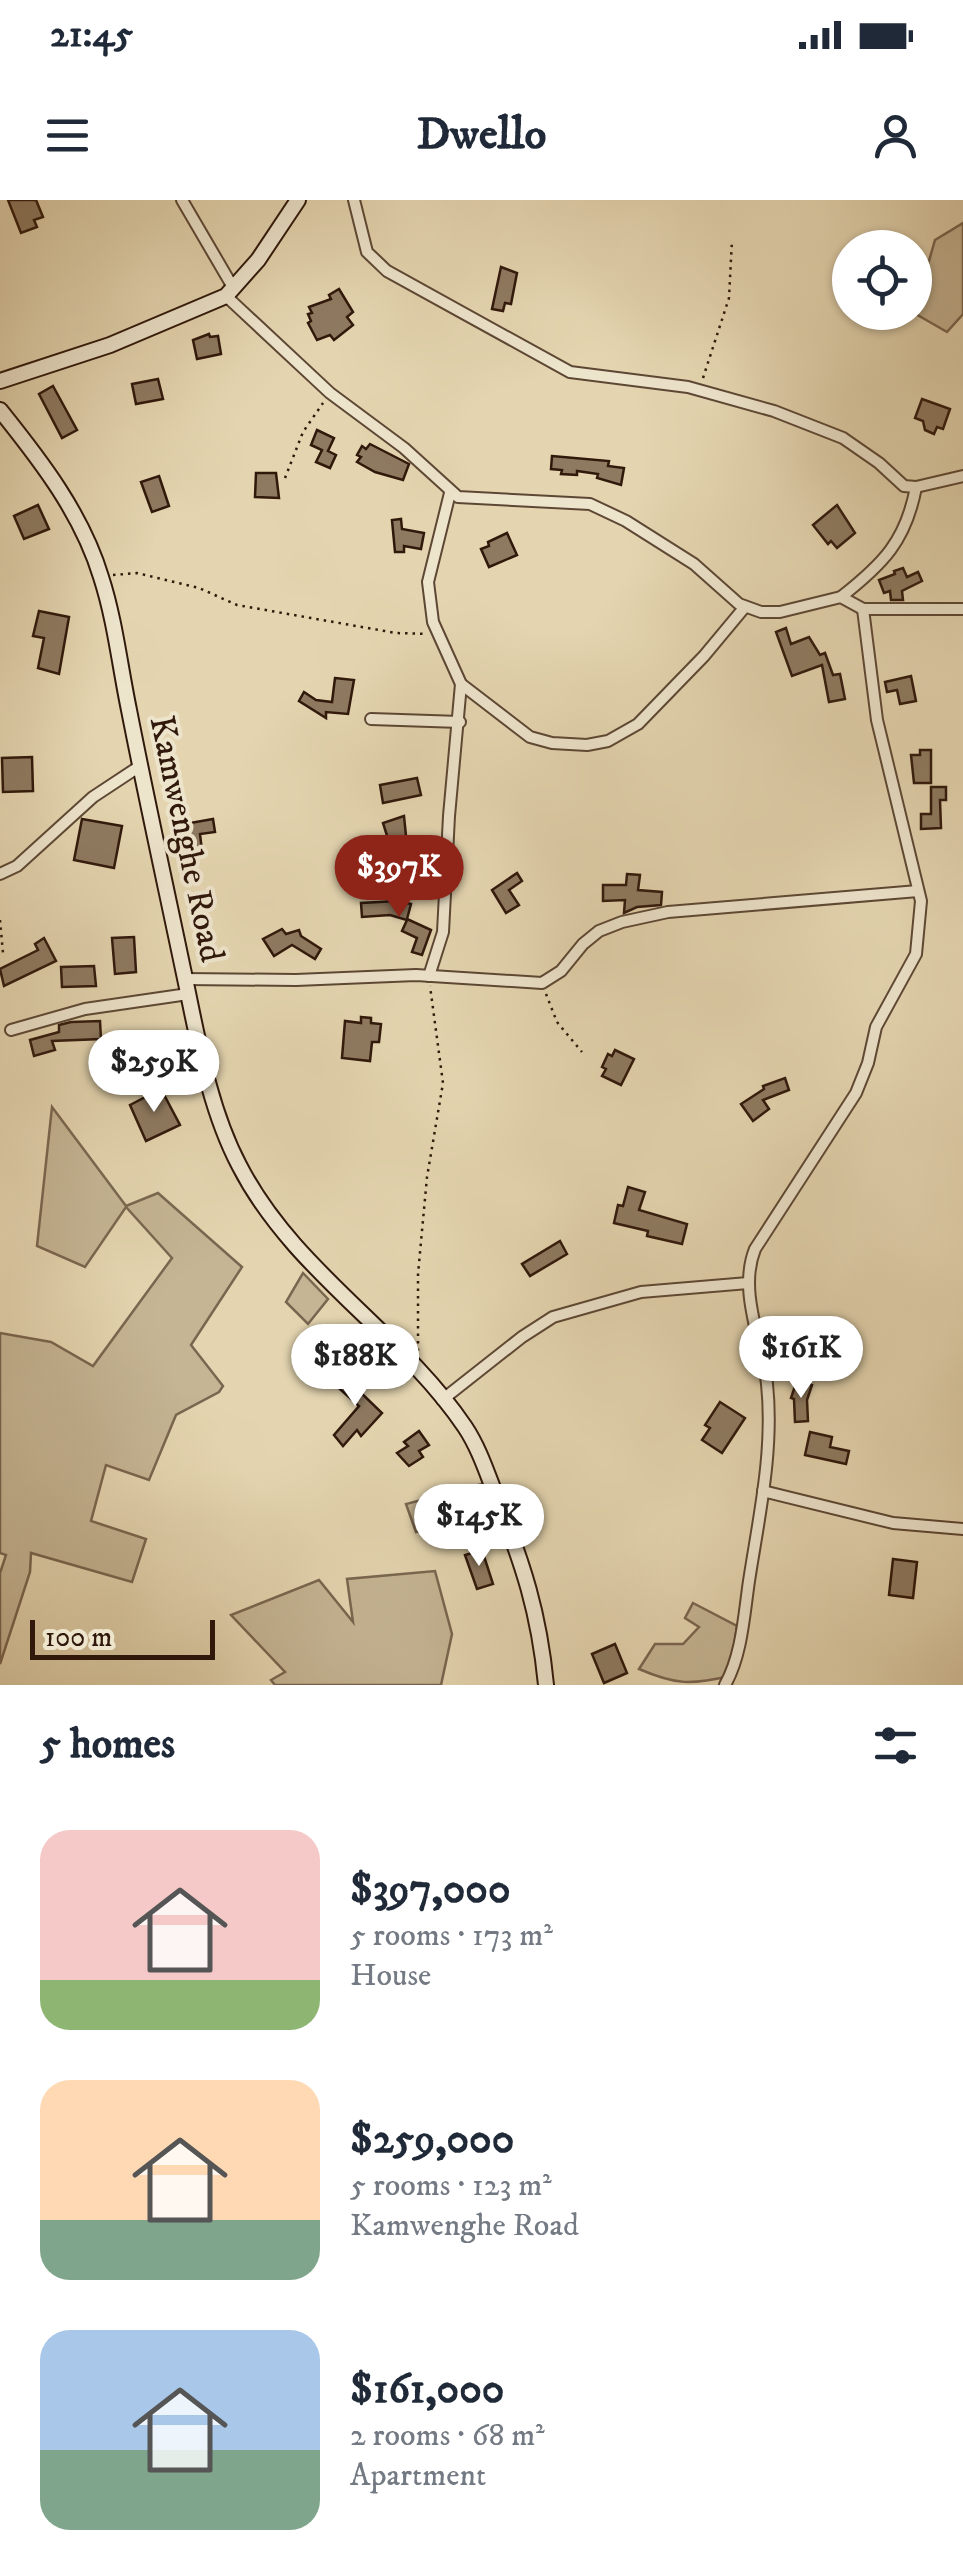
<!DOCTYPE html>
<html lang="en">
<head>
<meta charset="utf-8">
<style>
	:root { --surface:#fff; --page:#f2f2f3; --text:#1f2937; --muted:#747a83; --accent:#8f2418 }
	body { margin:0; font-family:"IM FELL DW Pica",serif; background:var(--page); color:var(--text); height:100vh; display:flex; flex-direction:column; font-size:38px; white-space:nowrap }
	* { box-sizing:border-box; margin:0 }
	p { font-size:32px; color:var(--muted) }
	.icon { flex:none; width:55px; height:55px; fill:none; stroke:currentColor; stroke-width:2; stroke-linecap:round; stroke-linejoin:round }
	.map { position:relative; height:1485px; overflow:hidden }
	.panel { display:flex; flex-direction:column; background:var(--surface); flex:1 }
	.panel>* { flex:none }
	.controls { position:absolute; left:832px; top:30px; display:grid; gap:20px }
	.controls a { display:grid; place-items:center; width:100px; height:100px; border-radius:50%; background:var(--surface); box-shadow:0 2px 8px #0004; font-size:50px }
	.scale { position:absolute; left:30px; bottom:25px; width:185px; box-sizing:border-box; padding-left:10px; border:5px solid #30180b; border-top:0; font-size:28px; line-height:35px; white-space:nowrap; color:#30180b; -webkit-text-stroke:8px #ede4cc; paint-order:stroke }
	.price { position:absolute; translate:-50% -85px; padding:0 22px; border-radius:35px; background:#fff; color:#222; font-size:32px; line-height:65px; filter:drop-shadow(0 2px 5px #0008) }
	.price::after { content:''; position:absolute; left:50%; top:60px; width:30px; height:22px; margin-left:-15px; background:inherit; clip-path:polygon(0 0,100% 0,50% 100%) }
	.price.active { background:var(--accent); color:#fff }
	ul { padding:0; list-style:none }
	li { display:flex; align-items:center; gap:30px; height:250px; padding:0 40px }
	li span { display:grid; place-items:center; flex:none; width:280px; height:200px; border-radius:30px; color:#555 }
	li>.icon { margin-inline-start:auto }
	span .icon { width:120px; height:120px; fill:#fffc; stroke-width:1 }
	li b { font-size:42px }
	h2 { display:flex; justify-content:space-between; align-items:center; height:120px; padding:0 40px; font-size:42px }
	.status { display:flex; justify-content:space-between; align-items:center; height:70px; padding:0 50px; background:var(--surface); direction:ltr }
	.status svg { height:28px; fill:currentColor }
	header { display:flex; justify-content:space-between; align-items:center; height:130px; padding:0 40px; background:var(--surface); font-size:45px; font-weight:700 }
	.map>svg:first-child { display:block }
</style>
</head>
<body>
<div class="status"><b>21:45</b><svg viewBox="0 0 49 12"><path d="M0 12V9h3v3zM5 12V6h3v6zM10 12V3h3v9zM15 12V0h3v12zM26 1h20v11H26zM47 4h2v5h-2z"/></svg></div>
<header><svg class="icon" aria-label="menu" viewBox="0 0 24 24"><path d="M4 6h16M4 12h16M4 18h16"/></svg>Dwello<svg class="icon" aria-label="person" viewBox="0 0 24 24"><circle cx="12" cy="8" r="4"/><path d="M4 21q1-7 8-7t8 7"/></svg></header>
<div class="map">
<svg width="963" height="1485" viewBox="0 0 963 1485">
	<rect width="100%" height="100%" fill="#e4d5b0"/>
	<filter id="stains"><feTurbulence type="fractalNoise" baseFrequency=".002" numOctaves="4"/><feColorMatrix values="0 0 0 0 .2 0 0 0 0 .09 0 0 0 0 .02 0 0 0 .5 -.17"/></filter>
	<radialGradient id="worn" r=".72"><stop offset=".6" stop-color="#630" stop-opacity="0"/><stop offset="1" stop-color="#630" stop-opacity=".3"/></radialGradient>
	<!-- green -->
	<g fill="#c5b594" stroke="#7a6650" stroke-width="2.5">
		<path d="M 963,23 L 963,114 L 947,132 L 914,113 L 935,40 Z"/>
		<path d="M 52,907 L 126,1006 L 158,993 L 242,1067 L 191,1145 L 223,1186 L 219,1192 L 176,1215 L 149,1280 L 106,1265 L 91,1321 L 146,1339 L 132,1382 L 31,1353 L 30,1372 L 0,1464 L 0,1373 L 6,1355 L 0,1353 L 0,1133 L 51,1142 L 93,1166 L 172,1058 L 126,1007 L 85,1067 L 37,1046 Z"/>
		<path d="M 303,1073 L 328,1099 L 308,1124 L 286,1102 Z"/>
		<path d="M 482,1284 L 493,1314 L 416,1332 L 406,1304 Z"/>
		<path d="M 435,1371 L 452,1434 L 441,1485 L 275,1485 L 271,1480 L 285,1472 L 231,1415 L 319,1380 L 353,1422 L 347,1379 Z"/>
		<path d="M 693,1403 L 737,1426 L 730,1476 C 691,1485 676,1485 639,1469 L 655,1444 L 683,1444 L 699,1427 L 685,1418 Z"/>
	</g>
	<!-- building -->
	<g fill="#8e7a61" stroke="#30180b" stroke-width="2.5">
		<path d="M 8,0 L 36,0 L 43,17 L 34,20 L 37,27 L 21,33 Z"/>
		<path d="M 501,67 L 517,73 L 511,104 L 505,103 L 503,111 L 492,109 Z"/>
		<path d="M 339,89 L 353,112 L 347,117 L 353,125 L 334,140 L 330,135 L 317,140 L 308,123 L 311,121 L 308,114 L 312,113 L 309,107 L 331,99 L 329,95 Z"/>
		<path d="M 209,134 L 210,137 L 218,136 L 221,154 L 197,159 L 193,140 Z"/>
		<path d="M 158,179 L 163,199 L 136,204 L 132,184 Z"/>
		<path d="M 53,186 L 77,230 L 62,238 L 39,194 Z"/>
		<path d="M 922,199 L 950,209 L 943,229 L 937,227 L 934,234 L 925,230 L 923,221 L 915,218 Z"/>
		<path d="M 317,230 L 334,238 L 328,251 L 336,255 L 330,268 L 316,262 L 322,250 L 311,245 Z"/>
		<path d="M 370,244 L 409,264 L 403,280 L 375,272 L 357,262 L 361,257 L 357,255 L 362,246 L 366,249 Z"/>
		<path d="M 552,256 L 609,261 L 608,266 L 624,268 L 621,285 L 597,278 L 598,274 L 577,271 L 577,275 L 561,274 L 562,270 L 551,269 Z"/>
		<path d="M 256,273 L 276,273 L 279,298 L 255,297 Z"/>
		<path d="M 159,276 L 169,306 L 152,312 L 141,282 Z"/>
		<path d="M 38,305 L 49,329 L 24,339 L 14,316 Z"/>
		<path d="M 837,305 L 855,333 L 837,348 L 831,341 L 828,344 L 813,325 Z"/>
		<path d="M 401,319 L 402,329 L 424,333 L 421,349 L 404,346 L 404,352 L 395,352 L 392,320 Z"/>
		<path d="M 507,333 L 517,355 L 489,367 L 481,349 L 489,346 L 488,342 Z"/>
		<path d="M 903,368 L 907,377 L 918,372 L 922,381 L 902,391 L 903,400 L 891,400 L 890,391 L 884,393 L 879,380 L 895,374 L 894,371 Z"/>
		<path d="M 39,411 L 69,417 L 59,474 L 38,468 L 44,438 L 33,436 Z"/>
		<path d="M 786,428 L 791,444 L 809,437 L 820,455 L 825,453 L 833,475 L 840,474 L 845,499 L 829,502 L 822,465 L 792,476 L 776,432 Z"/>
		<path d="M 911,476 L 916,501 L 900,504 L 897,490 L 887,492 L 885,482 Z"/>
		<path d="M 335,478 L 354,480 L 348,514 L 326,512 L 326,518 L 299,501 L 304,492 L 316,500 L 332,502 Z"/>
		<path d="M 920,550 L 931,550 L 931,583 L 914,583 L 911,555 L 920,555 Z"/>
		<path d="M 32,557 L 33,591 L 3,592 L 2,558 Z"/>
		<path d="M 417,578 L 421,595 L 383,603 L 380,585 Z"/>
		<path d="M 931,587 L 946,587 L 946,600 L 940,600 L 941,628 L 921,629 L 921,614 L 931,614 Z"/>
		<path d="M 404,616 L 406,636 L 401,638 L 411,670 L 394,676 L 387,654 L 380,656 L 376,646 L 389,642 L 383,623 Z"/>
		<path d="M 82,619 L 122,626 L 114,668 L 74,660 Z"/>
		<path d="M 213,619 L 215,632 L 200,634 L 202,651 L 184,654 L 182,648 L 178,649 L 176,638 L 181,638 L 179,625 Z"/>
		<path d="M 517,673 L 522,681 L 509,690 L 519,705 L 506,713 L 492,690 Z"/>
		<path d="M 627,674 L 640,675 L 638,690 L 662,692 L 661,705 L 637,707 L 624,713 L 625,700 L 603,701 L 603,685 L 626,685 Z"/>
		<path d="M 397,701 L 411,704 L 407,719 L 431,730 L 422,755 L 412,752 L 417,738 L 402,731 L 407,720 L 390,715 L 362,717 L 361,703 Z"/>
		<path d="M 282,729 L 286,734 L 299,730 L 301,736 L 321,749 L 315,759 L 292,745 L 274,756 L 263,739 Z"/>
		<path d="M 134,737 L 136,772 L 115,774 L 112,738 Z"/>
		<path d="M 44,738 L 56,761 L 4,786 L 0,769 L 38,750 L 35,744 Z"/>
		<path d="M 94,766 L 96,786 L 62,787 L 61,767 Z"/>
		<path d="M 361,817 L 371,818 L 371,823 L 381,824 L 379,842 L 372,842 L 370,861 L 342,858 L 345,821 L 361,823 Z"/>
		<path d="M 100,821 L 101,839 L 52,841 L 55,850 L 34,856 L 30,840 L 59,832 L 59,825 L 71,822 Z"/>
		<path d="M 615,850 L 634,859 L 621,885 L 602,876 L 606,869 L 602,867 L 608,854 L 612,856 Z"/>
		<path d="M 785,878 L 789,890 L 763,900 L 769,909 L 753,921 L 741,904 L 764,889 L 763,886 Z"/>
		<path d="M 161,889 L 180,925 L 146,941 L 130,905 Z"/>
		<path d="M 628,987 L 645,992 L 639,1010 L 687,1024 L 682,1044 L 647,1036 L 648,1031 L 614,1023 L 618,1005 L 623,1006 Z"/>
		<path d="M 560,1041 L 567,1054 L 530,1076 L 522,1064 Z"/>
		<path d="M 343,1170 L 362,1185 L 358,1190 L 382,1213 L 361,1236 L 357,1230 L 343,1246 L 334,1235 L 359,1206 L 332,1182 Z"/>
		<path d="M 797,1180 L 812,1185 L 807,1200 L 808,1221 L 795,1222 L 794,1199 L 791,1198 Z"/>
		<path d="M 720,1202 L 745,1218 L 722,1253 L 702,1240 L 710,1228 L 705,1225 Z"/>
		<path d="M 419,1231 L 429,1245 L 419,1251 L 423,1257 L 409,1266 L 397,1253 L 408,1246 L 404,1242 Z"/>
		<path d="M 810,1232 L 832,1237 L 830,1247 L 849,1251 L 846,1264 L 805,1255 Z"/>
		<path d="M 482,1350 L 493,1384 L 477,1389 L 465,1355 Z"/>
		<path d="M 893,1359 L 917,1362 L 913,1398 L 889,1395 Z"/>
		<path d="M 615,1444 L 627,1473 L 604,1483 L 592,1454 Z"/>
	</g>
	<g fill="none" stroke-linecap="round" stroke-linejoin="round">
		<defs>
			<g id="street">
				<path d="M 182,0 L 234,89"/>
				<path d="M 354,0 L 367,52 L 387,71 L 570,172 L 688,187 L 774,211 L 843,238 L 879,263 L 904,286 L 916,287 L 963,276"/>
				<path d="M 226,96 L 330,193 L 404,248 L 458,297 L 590,304 L 626,321 L 694,364 L 739,404 L 761,412 L 780,412 L 841,397 L 863,409 L 963,409"/>
				<path d="M 450,293 L 428,382 L 433,422 L 461,484 L 530,537 L 552,543 L 587,545 L 608,541 L 638,524 L 704,456 L 744,408"/>
				<path d="M 841,397 C 883,364 906,341 916,287"/>
				<path d="M 371,519 L 460,522"/>
				<path d="M 0,674 L 17,666 L 93,597 L 140,566"/>
				<path d="M 429,776 L 443,732 L 449,616 L 461,484"/>
				<path d="M 185,779 L 296,780 L 416,775 L 542,783 L 561,771 L 583,744 L 599,731 L 622,722 L 668,712 L 918,691"/>
				<path d="M 11,830 L 85,809 L 188,794"/>
				<path d="M 442,1200 L 522,1137 L 553,1117 L 641,1092 L 748,1083"/>
				<path d="M 763,1291 L 893,1323 L 963,1329"/>
				<path d="M 725,1485 C 742,1455 744,1415 749,1381 C 759,1316 774,1250 767,1184 C 762,1141 738,1091 755,1049 L 856,893 L 868,863 L 876,827 L 916,754 L 921,701 L 877,520 L 863,409"/>
			</g>
			<g id="secondary">
				<path d="M 0,181 L 110,145 L 226,96 L 258,60 L 298,0"/>
				<path d="M 0,210 C 41,261 82,314 101,377 C 115,420 120,467 129,510 C 146,597 165,683 183,769 C 197,834 208,906 239,965 C 293,1071 400,1131 465,1227 C 479,1248 487,1273 496,1296 C 523,1364 539,1412 546,1485"/>
			</g>
		</defs>
		<!-- street casing -->
		<use href="#street" stroke="#5d4734" stroke-width="14"/>
		<!-- secondary casing -->
		<use href="#secondary" stroke="#30180b" stroke-width="18"/>
		<!-- path -->
		<g stroke="#30180b" stroke-width="2.5" stroke-dasharray="2.5 5" stroke-linecap="butt">
			<path d="M 703,178 L 729,98 L 732,40"/>
			<path d="M 285,278 L 303,232 L 323,203"/>
			<path d="M 113,375 L 137,373 L 199,388 L 237,405 L 396,433 L 427,434"/>
			<path d="M 0,720 L 3,753"/>
			<path d="M 546,794 L 557,822 L 582,852"/>
			<path d="M 418,1151 L 418,1074 L 427,977 L 443,883 L 430,786"/>
		</g>
		<!-- street -->
		<use href="#street" stroke="#ede4cc" stroke-width="10"/>
		<!-- secondary -->
		<use href="#secondary" stroke="#ede4cc" stroke-width="14"/>
	</g>
	<g text-anchor="middle" dominant-baseline="central" stroke-width="8" stroke-linejoin="round" paint-order="stroke">
		<!-- street labels -->
		<g font-size="35" fill="#30180b" stroke="#ede4cc">
			<text transform="translate(186 639) rotate(78)">Kamwenghe Road</text>
		</g>
	</g>
	<rect width="100%" height="100%" filter="url(#stains)"/>
	<rect width="100%" height="100%" fill="url(#worn)"/>
</svg>
<div class="controls">
<a><svg class="icon" aria-label="locate" viewBox="0 0 24 24"><circle cx="12" cy="12" r="6"/><path d="M12 2v4M12 18v4M2 12h4M18 12h4"/></svg></a>
</div>
<div class="scale">100 m</div>
<b class="price active" style="left:399px;top:720px">$397K</b>
<b class="price" style="left:154px;top:915px">$259K</b>
<b class="price" style="left:801px;top:1201px">$161K</b>
<b class="price" style="left:355px;top:1209px">$188K</b>
<b class="price" style="left:479px;top:1369px">$145K</b>
</div>
<section class="panel">
<h2>5 homes<svg class="icon" aria-label="filters" viewBox="0 0 24 24"><path d="M4 7h16M4 17h16"/><circle cx="9" cy="7" r="2"/><circle cx="15" cy="17" r="2"/></svg></h2>
<ul>
<li><span style="background:linear-gradient(#f6c9c9 75%,#8fb573 0)"><svg class="icon" aria-label="home" viewBox="0 0 24 24"><path d="M3 11l9-7 9 7M6 9v11h12V9"/></svg></span><div><b>$397,000</b><p>5 rooms · 173 m²</p><p>House</p></div></li>
<li><span style="background:linear-gradient(#ffd9b3 70%,#7fa58c 0)"><svg class="icon" aria-label="home" viewBox="0 0 24 24"><path d="M3 11l9-7 9 7M6 9v11h12V9"/></svg></span><div><b>$259,000</b><p>5 rooms · 123 m²</p><p>Kamwenghe Road</p></div></li>
<li><span style="background:linear-gradient(#a9c7e8 60%,#7fa58c 0)"><svg class="icon" aria-label="home" viewBox="0 0 24 24"><path d="M3 11l9-7 9 7M6 9v11h12V9"/></svg></span><div><b>$161,000</b><p>2 rooms · 68 m²</p><p>Apartment</p></div></li>
</ul>
</section>
</body>
</html>
